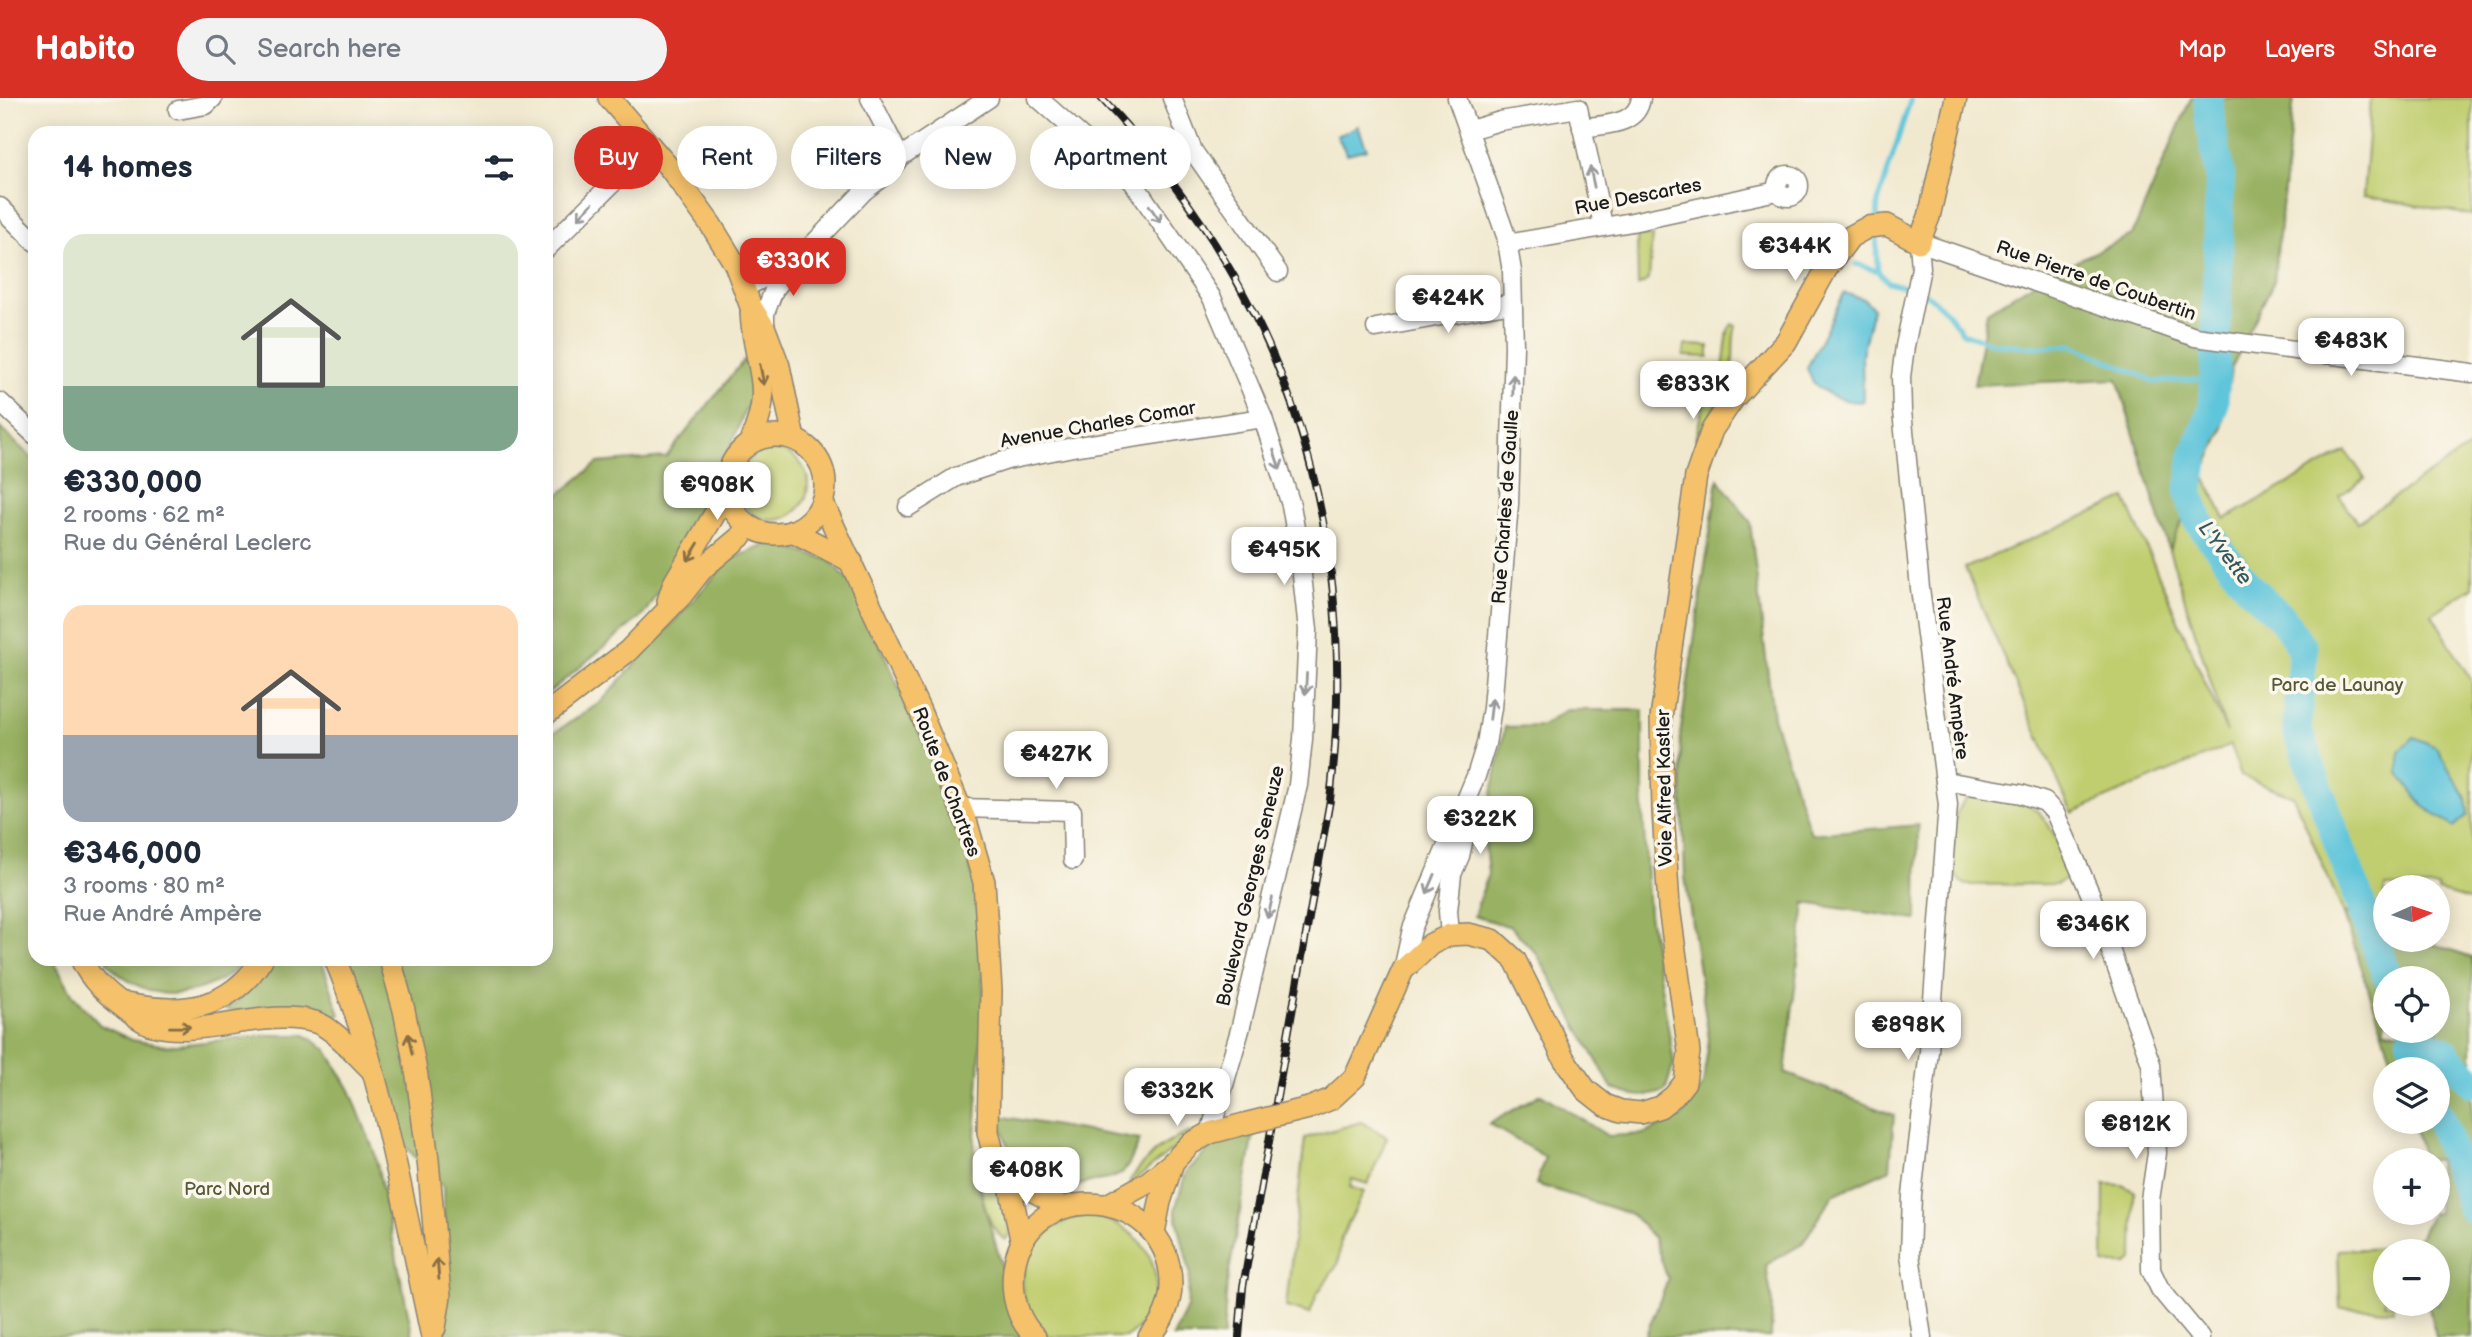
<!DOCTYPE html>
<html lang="en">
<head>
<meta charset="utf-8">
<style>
	:root { --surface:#fff; --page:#f2f2f3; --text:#1f2937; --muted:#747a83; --accent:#d93025 }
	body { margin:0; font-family:"Balsamiq Sans",sans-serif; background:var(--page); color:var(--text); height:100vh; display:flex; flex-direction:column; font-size:26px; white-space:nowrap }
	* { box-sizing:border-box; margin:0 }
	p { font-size:23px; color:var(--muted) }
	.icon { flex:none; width:38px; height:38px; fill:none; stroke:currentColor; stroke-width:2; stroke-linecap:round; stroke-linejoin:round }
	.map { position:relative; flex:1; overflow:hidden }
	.panel { position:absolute; left:28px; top:28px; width:525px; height:840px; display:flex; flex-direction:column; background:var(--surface); border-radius:21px; box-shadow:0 4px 18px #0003 }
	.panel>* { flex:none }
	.top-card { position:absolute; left:574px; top:28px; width:665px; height:63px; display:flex; gap:14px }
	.needle { width:46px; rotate:87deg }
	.buttons { position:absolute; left:2373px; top:777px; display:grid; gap:14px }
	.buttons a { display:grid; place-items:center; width:77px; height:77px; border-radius:50%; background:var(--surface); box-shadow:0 4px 18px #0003; font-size:35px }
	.price { position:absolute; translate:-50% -60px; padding:0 16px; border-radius:14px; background:#fff; color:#222; font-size:23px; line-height:46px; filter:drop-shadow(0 2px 4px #0008) }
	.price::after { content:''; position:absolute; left:50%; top:42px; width:21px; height:16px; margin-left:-10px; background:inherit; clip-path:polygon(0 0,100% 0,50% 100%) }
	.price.selected { background:var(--accent); color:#fff }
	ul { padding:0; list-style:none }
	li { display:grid; align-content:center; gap:14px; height:371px; padding:0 35px }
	li span { display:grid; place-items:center; height:217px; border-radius:21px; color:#555 }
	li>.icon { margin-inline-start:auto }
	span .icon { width:126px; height:126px; fill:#fffc; stroke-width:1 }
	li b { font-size:30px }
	h2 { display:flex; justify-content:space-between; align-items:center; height:84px; padding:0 35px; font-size:30px }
	.tag { padding:0 24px; border-radius:32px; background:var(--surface); box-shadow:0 4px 18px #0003; font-size:24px; line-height:63px }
	.tag.selected { background:var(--accent); color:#fff }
	header { display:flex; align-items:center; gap:42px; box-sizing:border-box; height:98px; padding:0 35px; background:var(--accent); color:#fff }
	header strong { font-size:33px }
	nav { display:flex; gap:38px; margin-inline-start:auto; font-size:24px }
	.search { width:490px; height:63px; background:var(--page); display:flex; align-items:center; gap:18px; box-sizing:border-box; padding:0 24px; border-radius:38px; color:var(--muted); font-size:26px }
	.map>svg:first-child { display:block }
</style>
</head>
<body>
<header>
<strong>Habito</strong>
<div class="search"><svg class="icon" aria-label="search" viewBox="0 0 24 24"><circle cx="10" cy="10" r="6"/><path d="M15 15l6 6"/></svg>Search here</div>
<nav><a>Map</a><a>Layers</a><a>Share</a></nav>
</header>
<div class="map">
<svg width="2472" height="1239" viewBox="0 0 2472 1239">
	<rect width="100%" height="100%" fill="#fbf7ec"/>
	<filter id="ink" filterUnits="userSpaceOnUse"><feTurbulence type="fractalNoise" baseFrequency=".0143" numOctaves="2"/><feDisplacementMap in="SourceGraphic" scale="14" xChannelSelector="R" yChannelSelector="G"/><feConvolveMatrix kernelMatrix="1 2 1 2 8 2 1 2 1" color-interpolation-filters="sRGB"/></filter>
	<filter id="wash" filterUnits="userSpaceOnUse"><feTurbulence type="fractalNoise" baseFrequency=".00686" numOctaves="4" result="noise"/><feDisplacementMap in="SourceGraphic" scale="28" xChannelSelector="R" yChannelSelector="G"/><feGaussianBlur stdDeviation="1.57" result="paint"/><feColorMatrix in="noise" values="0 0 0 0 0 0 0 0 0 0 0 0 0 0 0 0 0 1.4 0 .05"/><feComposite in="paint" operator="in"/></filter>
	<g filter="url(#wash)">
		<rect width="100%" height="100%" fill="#f1e9cf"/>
		<!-- green -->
		<g fill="#c1ce70" stroke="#6e7546" stroke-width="2">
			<path d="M 2371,0 L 2472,0 L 2472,117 L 2363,98 Z"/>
			<path d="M 1637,137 L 1652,138 L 1649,182 L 1638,188 Z"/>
			<path d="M 1732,226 L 1736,228 C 1731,243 1735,258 1732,273 C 1728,295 1706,321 1695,342 L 1708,287 L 1723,271 L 1728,232 Z"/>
			<path d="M 1685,247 L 1709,248 L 1709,259 L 1684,258 Z"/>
			<path d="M 2472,347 L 2472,490 L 2432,516 L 2472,584 L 2472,803 L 2438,793 L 2438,789 L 2385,789 L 2385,829 L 2343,814 L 2293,698 L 2241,678 L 2231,647 L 2072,715 L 1965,470 L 2125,400 L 2227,635 L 2169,452 L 2203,375 L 2225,421 L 2346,353 L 2365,380 L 2339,398 L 2357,424 Z"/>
			<circle cx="773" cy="387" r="35"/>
			<path d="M 1975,697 C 1991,699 2010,700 2025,705 C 2049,714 2060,752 2071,773 L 2069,779 L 2057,786 L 1966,787 C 1958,782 1954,776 1951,767 L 1956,716 L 1965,701 Z"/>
			<path d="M 1361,1024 L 1387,1039 L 1368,1086 L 1352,1081 L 1350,1089 L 1364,1094 L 1341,1140 L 1338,1166 L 1317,1196 L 1310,1216 L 1286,1209 L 1305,1040 Z"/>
			<path d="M 1189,1034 L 1193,1035 L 1130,1086 L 1130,1082 C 1152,1054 1157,1049 1189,1034 Z"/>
			<path d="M 984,1065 L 1004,1092 L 1010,1136 L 1005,1142 C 986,1127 976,1088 984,1065 Z"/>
			<path d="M 2104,1086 L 2122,1087 L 2134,1093 L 2133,1161 L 2127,1166 L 2103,1166 Z"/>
			<path d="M 1081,1118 C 1150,1117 1184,1198 1127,1239 L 1051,1239 C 999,1202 1023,1131 1081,1118 Z"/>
			<path d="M 2393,1150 L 2393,1153 L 2385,1153 L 2385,1206 L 2393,1206 L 2393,1212 L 2340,1210 L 2338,1152 Z"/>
		</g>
		<!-- forest -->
		<g fill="#98b162" stroke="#5a663f" stroke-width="2" fill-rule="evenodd">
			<path d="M 2191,0 L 2294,0 L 2274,183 L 2231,271 L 2222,334 L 2169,452 L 2117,281 L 1974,287 L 1987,214 L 2048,176 L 2132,137 Z"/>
			<path d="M 744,262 L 757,284 L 695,434 L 644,516 L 546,597 L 546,407 L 598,365 L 666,359 Z"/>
			<path d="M 0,330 L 35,363 L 35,861 L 53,861 L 74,899 L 100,927 L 132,942 L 167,948 L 270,937 L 305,937 L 326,951 L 350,992 L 375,1056 L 413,1239 L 0,1239 Z"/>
			<path d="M 1718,381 L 1750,424 L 1773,619 L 1811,736 L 1918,727 L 1917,822 L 1805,805 L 1785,975 L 1894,1017 L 1890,1071 L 1833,1097 L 1802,1146 L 1766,1167 L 1772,1204 L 1771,1239 L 1645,1239 L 1668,1182 L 1654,1140 L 1631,1116 L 1536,1086 L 1545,1059 L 1489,1026 L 1541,996 L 1608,1038 L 1643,1036 L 1682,1019 L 1703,987 L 1709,941 L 1685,779 L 1680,637 Z"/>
			<path d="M 771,445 L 829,462 L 854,488 L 951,707 L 976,789 L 984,898 L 973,1070 L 1023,1239 L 446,1239 L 443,1089 L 404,1047 L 360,902 L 345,861 L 546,861 L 546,640 L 601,604 L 729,462 Z"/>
			<path d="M 1566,612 L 1643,612 L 1643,714 L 1649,816 L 1674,965 L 1665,993 C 1645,1001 1631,998 1612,990 L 1537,856 L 1511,829 L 1474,818 L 1488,776 L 1484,736 L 1505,629 L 1542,628 Z"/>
			<path d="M 2343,814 L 2385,829 L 2385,842 L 2422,842 L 2472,859 L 2472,1239 L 2436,1239 L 2428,1206 L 2438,1206 L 2438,1153 L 2415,1153 L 2414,1150 L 2431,1115 L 2438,1115 L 2438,1062 L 2424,1062 L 2412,1024 L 2438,1024 L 2438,971 L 2395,971 ZM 2385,880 L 2438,880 L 2438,933 L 2385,933 Z"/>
			<path d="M 105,861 L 244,861 C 232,883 185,900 160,895 C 141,891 116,879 105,861 Z"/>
			<path d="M 271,861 L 321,861 L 340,917 L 331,921 C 322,917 310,911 300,910 C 277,908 244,917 224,911 C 247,899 258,883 271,861 Z"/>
			<path d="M 998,1018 L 1140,1042 L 1129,1066 L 1122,1076 L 1108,1081 L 1085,1085 L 1063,1094 C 1015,1077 1012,1063 998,1018 Z"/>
			<path d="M 1254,1036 L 1227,1185 L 1223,1239 L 1173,1239 L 1187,1210 L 1190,1175 L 1175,1112 L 1186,1074 L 1214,1047 Z"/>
		</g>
		<!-- water -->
		<g fill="#5ec5da" stroke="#3d707b" stroke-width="2">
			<path d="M 1358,28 L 1367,51 L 1347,56 L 1337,38 Z"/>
			<path d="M 1844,195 L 1864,201 L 1873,210 L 1862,256 L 1863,303 C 1847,306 1826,297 1814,285 C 1811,282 1809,275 1807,270 Z"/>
			<path d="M 2414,639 L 2436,649 L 2466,700 L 2468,716 L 2454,729 L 2422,707 L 2399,676 L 2399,654 Z"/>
		</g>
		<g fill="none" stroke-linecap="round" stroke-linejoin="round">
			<!-- stream -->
			<g stroke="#5ec5da" stroke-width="5">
				<path d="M 1877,121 L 1878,104 L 1911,0"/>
				<path d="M 1876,135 L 1878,173 L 1888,184 L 1924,194 L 1947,214 L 1963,235 L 1996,246 L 2039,249 L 2072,247 L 2156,284 L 2215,281"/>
				<path d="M 1856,166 L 1878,173"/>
			</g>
			<!-- river -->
			<g stroke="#5ec5da" stroke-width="30">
				<path d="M 2209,0 C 2207,25 2217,51 2220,76 L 2215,281 L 2213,310 L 2194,359 L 2189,395 L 2199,424 L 2249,489 L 2282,520 L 2303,551 L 2297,632 L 2388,880"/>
				<path d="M 2411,941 L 2440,951 L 2472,984"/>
				<path d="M 2438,1016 L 2472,1110"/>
			</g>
		</g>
	</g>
	<g filter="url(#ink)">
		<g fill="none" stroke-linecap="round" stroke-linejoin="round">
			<defs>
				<g id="minor">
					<path d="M 870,0 L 900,59"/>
					<path d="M 1038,0 L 1133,84 L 1212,200 L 1263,320 L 1291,407 L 1300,459 L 1308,532 L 1303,641 L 1298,687 L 1240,932 L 1210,1035"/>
					<path d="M 1172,0 L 1193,53 L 1278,174"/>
					<path d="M 178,12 L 206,7 L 213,0"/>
					<path d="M 1582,30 C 1605,26 1637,28 1641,0"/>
					<path d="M 1470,32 L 1500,23 L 1578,10 L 1603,127"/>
					<circle cx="1788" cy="88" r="11"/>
					<path d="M 0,109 L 35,144"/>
					<path d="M 1507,146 L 1632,124 L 1777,93"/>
					<path d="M 546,151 L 651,47"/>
					<path d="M 744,190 L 794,165"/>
					<path d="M 1376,230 L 1512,205"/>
					<path d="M 765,231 L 765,215 L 774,192 L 797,163 L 864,93 L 889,74 L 900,59 L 989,0"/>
					<path d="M 0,304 L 35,337"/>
					<path d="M 908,409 L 956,379 L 1007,362 L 1078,348 L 1263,320"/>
					<path d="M 1945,683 L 2021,696 L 2045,704 L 2055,715 L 2090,795 L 2151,966 L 2157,1055 L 2150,1102 L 2151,1172 L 2160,1191 L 2200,1239"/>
					<path d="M 960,710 L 1072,713 L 1073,762"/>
					<path d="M 1450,837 L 1448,813 L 1452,776 L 1460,758 L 1471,709"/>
					<path d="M 1403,872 L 1412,831 L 1476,678 L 1486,646 L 1492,610 L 1509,406 L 1514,249 L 1512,173 L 1506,138 L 1457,0"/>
					<path d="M 1922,1239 L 1910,1157 L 1912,1097 L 1929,953 L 1948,707 L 1920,490 L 1902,313 L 1901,279 L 1905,248 L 1921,170 L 1919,144 L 2195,239 L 2472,275"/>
				</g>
				<g id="major">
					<path d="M 609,0 L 672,73 L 711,127 L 735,166 L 751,209 L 765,231 L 779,268 L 794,341"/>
					<circle cx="776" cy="387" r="49"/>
					<path d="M 750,344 C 776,288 754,270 751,215"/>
					<path d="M 822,403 L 920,613 L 967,726 L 984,784 L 991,893 L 988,1034 L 993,1054 L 1008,1079 L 1022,1146"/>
					<path d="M 792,433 L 852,464"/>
					<path d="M 668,503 L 674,485 L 727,395"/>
					<path d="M 546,616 L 628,553 L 681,498 L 703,470 L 740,439 L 748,428"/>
					<path d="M 81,861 C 91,882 104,894 123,908 C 131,914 140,923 149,926 C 201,942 262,909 315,924 C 333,929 357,958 372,972"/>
					<path d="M 335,861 C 384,979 405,1115 432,1239"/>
					<path d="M 390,861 L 404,912 L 417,978 L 428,1062 L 440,1198 L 435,1230"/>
					<path d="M 126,906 C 182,917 229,913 262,861"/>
					<path d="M 1309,1010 L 1331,1001 L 1355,979 L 1403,872 L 1431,846 L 1450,837 L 1468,836 L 1493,842 L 1515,862 L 1564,961 L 1586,992 L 1605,1007 L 1621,1013 L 1641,1015 L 1660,1009 L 1674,998 L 1685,984 L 1689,954 L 1669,809 L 1663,713 L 1661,620 L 1696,378 L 1712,332 L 1733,301 L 1786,244 L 1827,170 L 1850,139 L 1868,129 L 1887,127 L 1919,144 L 1929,119 L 1956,0"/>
					<path d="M 1008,1079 L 1064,1110"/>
					<path d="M 1109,1106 L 1147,1085 L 1173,1064 L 1190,1046 L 1210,1035 L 1244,1026"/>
					<path d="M 1154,1135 L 1160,1104 L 1173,1064"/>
					<path d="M 1035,1239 C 1016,1220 1011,1196 1014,1170 C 1028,1076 1170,1089 1171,1186 C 1171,1205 1163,1225 1149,1239"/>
				</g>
			</defs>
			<!-- minor casing -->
			<use href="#minor" stroke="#868276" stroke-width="21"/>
			<!-- major casing -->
			<use href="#major" stroke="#868276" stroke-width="24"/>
			<!-- minor -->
			<use href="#minor" stroke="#fff" stroke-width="18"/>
			<!-- major -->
			<use href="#major" stroke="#f5c16b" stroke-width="21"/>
			<defs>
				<path id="rail" d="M 1101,0 C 1289,198 1362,432 1330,702 L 1243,1189 L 1239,1239"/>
			</defs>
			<!-- rail casing -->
			<use href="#rail" stroke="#1c1c1c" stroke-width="8"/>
			<!-- rail -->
			<use href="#rail" stroke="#fbf7ec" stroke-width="5" stroke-dasharray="16" stroke-linecap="butt"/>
			<defs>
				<path id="major-bridge" d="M 1244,1026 L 1309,1010"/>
			</defs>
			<!-- major-bridge casing -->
			<use href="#major-bridge" stroke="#868276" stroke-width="24" stroke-linecap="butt"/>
			<!-- major-bridge -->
			<use href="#major-bridge" stroke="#f5c16b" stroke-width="21"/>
		</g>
		<!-- one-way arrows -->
		<defs><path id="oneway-shaft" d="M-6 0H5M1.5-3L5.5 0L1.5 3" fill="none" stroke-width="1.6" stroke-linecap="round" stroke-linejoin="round" transform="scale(1.75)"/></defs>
		<g stroke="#999">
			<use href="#oneway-shaft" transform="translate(1592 79) rotate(-102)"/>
			<use href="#oneway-shaft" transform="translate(585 113) rotate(135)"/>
			<use href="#oneway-shaft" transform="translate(1155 116) rotate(56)"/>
			<use href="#oneway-shaft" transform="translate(1513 287) rotate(-89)"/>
			<use href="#oneway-shaft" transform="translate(1277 362) rotate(72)"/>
			<use href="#oneway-shaft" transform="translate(1306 586) rotate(93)"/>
			<use href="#oneway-shaft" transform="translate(1491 611) rotate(-83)"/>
			<use href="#oneway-shaft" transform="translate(1431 786) rotate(113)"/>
			<use href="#oneway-shaft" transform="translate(1270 810) rotate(103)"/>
		</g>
		<g stroke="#886e44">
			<use href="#oneway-shaft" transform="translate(762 277) rotate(79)"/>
			<use href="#oneway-shaft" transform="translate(693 454) rotate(122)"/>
			<use href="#oneway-shaft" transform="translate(180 929) rotate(-1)"/>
			<use href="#oneway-shaft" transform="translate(410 946) rotate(-101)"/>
			<use href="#oneway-shaft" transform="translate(438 1171) rotate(-95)"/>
		</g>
	</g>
	<g text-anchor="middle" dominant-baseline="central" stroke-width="7" stroke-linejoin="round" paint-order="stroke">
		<!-- street labels -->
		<g font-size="19" fill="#1c1c1c" stroke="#fbf7ec">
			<text transform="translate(1638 99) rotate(-11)">Rue Descartes</text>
			<text transform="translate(2096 183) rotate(19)">Rue Pierre de Coubertin</text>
			<text transform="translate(1098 327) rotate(-10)">Avenue Charles Comar</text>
			<text transform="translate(1506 409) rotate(-86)">Rue Charles de Gaulle</text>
			<text transform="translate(1952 580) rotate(83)">Rue André Ampère</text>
			<text transform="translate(946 684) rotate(69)">Route de Chartres</text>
			<text transform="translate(1665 690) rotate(-91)">Voie Alfred Kastler</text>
			<text transform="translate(1251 788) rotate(-77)">Boulevard Georges Seneuze</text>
		</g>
		<!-- park labels -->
		<g font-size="19" fill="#565a39" stroke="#fbf7ec">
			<text x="2337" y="587">Parc de Launay</text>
			<text x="227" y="1091">Parc Nord</text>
		</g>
		<!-- water labels -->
		<g font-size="21" font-style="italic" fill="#33575e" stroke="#fbf7ec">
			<text transform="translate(2225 455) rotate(53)">L'Yvette</text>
		</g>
	</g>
</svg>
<div class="buttons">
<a><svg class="needle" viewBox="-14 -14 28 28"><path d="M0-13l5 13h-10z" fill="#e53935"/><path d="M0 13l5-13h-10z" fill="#747a83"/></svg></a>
<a><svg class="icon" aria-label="locate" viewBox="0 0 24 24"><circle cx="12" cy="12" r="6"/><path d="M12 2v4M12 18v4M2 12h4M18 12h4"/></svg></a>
<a><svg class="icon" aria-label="layers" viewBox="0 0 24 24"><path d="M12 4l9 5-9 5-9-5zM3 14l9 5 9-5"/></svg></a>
<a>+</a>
<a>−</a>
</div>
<b class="price" style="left:1795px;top:185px">€344K</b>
<b class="price selected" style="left:793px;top:200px">€330K</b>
<b class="price" style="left:1448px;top:237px">€424K</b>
<b class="price" style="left:2351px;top:280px">€483K</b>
<b class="price" style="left:1693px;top:323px">€833K</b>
<b class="price" style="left:717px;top:424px">€908K</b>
<b class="price" style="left:1284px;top:489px">€495K</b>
<b class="price" style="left:1056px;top:693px">€427K</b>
<b class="price" style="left:1480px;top:758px">€322K</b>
<b class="price" style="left:2093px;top:863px">€346K</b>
<b class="price" style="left:1908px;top:964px">€898K</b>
<b class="price" style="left:1177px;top:1030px">€332K</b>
<b class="price" style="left:2136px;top:1063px">€812K</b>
<b class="price" style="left:1026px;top:1109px">€408K</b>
<div class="top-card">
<a class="tag selected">Buy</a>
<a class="tag">Rent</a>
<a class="tag">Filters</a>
<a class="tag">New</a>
<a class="tag">Apartment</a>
</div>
<section class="panel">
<h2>14 homes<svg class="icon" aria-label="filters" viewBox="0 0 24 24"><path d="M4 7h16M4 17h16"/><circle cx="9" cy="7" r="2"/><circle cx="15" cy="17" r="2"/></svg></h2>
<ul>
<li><span style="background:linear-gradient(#dfe7d0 70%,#7fa58c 0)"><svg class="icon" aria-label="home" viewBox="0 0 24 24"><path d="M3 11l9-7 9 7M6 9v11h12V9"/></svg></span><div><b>€330,000</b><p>2 rooms · 62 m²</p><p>Rue du Général Leclerc</p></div></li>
<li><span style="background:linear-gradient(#ffd9b3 60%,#9aa5b1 0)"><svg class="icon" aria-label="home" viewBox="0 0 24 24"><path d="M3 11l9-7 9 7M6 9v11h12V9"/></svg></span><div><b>€346,000</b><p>3 rooms · 80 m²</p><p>Rue André Ampère</p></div></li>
</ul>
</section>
</div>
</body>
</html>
